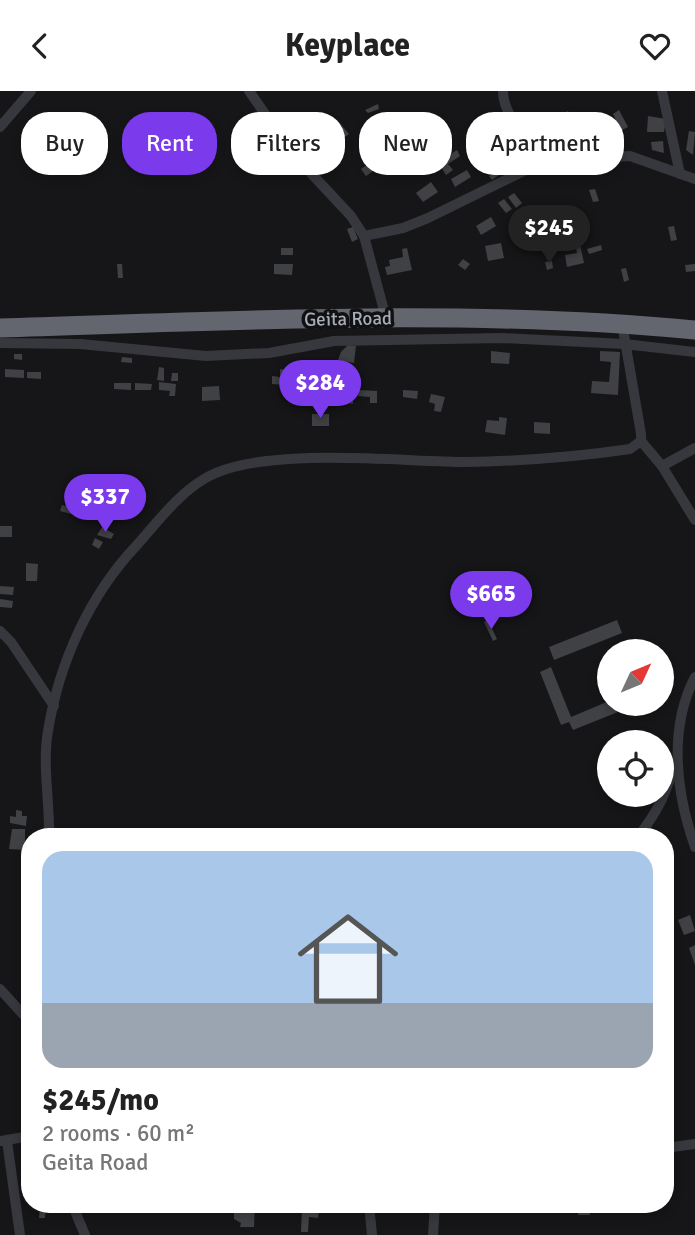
<!DOCTYPE html>
<html lang="en">
<head>
<meta charset="utf-8">
<style>
	:root { --surface:#fff; --page:#f2f2f2; --text:#222; --muted:#767676; --line:#e0e0e0; --accent:#7c3aed }
	body { margin:0; font-family:Signika,sans-serif; background:var(--page); color:var(--text); height:100vh; display:flex; flex-direction:column; font-size:26px; white-space:nowrap }
	* { box-sizing:border-box; margin:0 }
	p { font-size:23px; color:var(--muted) }
	.icon { flex:none; width:38px; height:38px; fill:none; stroke:currentColor; stroke-width:2; stroke-linecap:round; stroke-linejoin:round }
	.map { position:relative; flex:1; overflow:hidden }
	.drawer { position:absolute; left:21px; top:737px; width:653px; height:385px; display:flex; flex-direction:column; background:var(--surface); border-radius:28px; box-shadow:0 4px 10px #0003 }
	.drawer>* { flex:none }
	.top-card { position:absolute; left:21px; top:21px; width:654px; height:63px; display:flex; gap:14px }
	.needle { width:46px; rotate:46deg }
	.tools { position:absolute; left:597px; top:548px; display:grid; gap:14px }
	.tools a { display:grid; place-items:center; width:77px; height:77px; border-radius:50%; background:var(--surface); box-shadow:0 4px 10px #0003; font-size:35px }
	.price { position:absolute; translate:-50% -60px; padding:0 16px; border-radius:24px; background:var(--accent); color:#fff; font-size:23px; line-height:46px; filter:drop-shadow(0 2px 4px #0008) }
	.price::after { content:''; position:absolute; left:50%; top:42px; width:21px; height:16px; margin-left:-10px; background:inherit; clip-path:polygon(0 0,100% 0,50% 100%) }
	.price.selected { background:#222; color:#fff }
	ul { padding:0; list-style:none }
	li { display:grid; align-content:center; gap:14px; height:371px; padding:0 21px }
	li+li { border-top:2px solid var(--line) }
	li span { display:grid; place-items:center; height:217px; border-radius:21px; color:#555 }
	li>.icon { margin-inline-start:auto }
	span .icon { width:126px; height:126px; fill:#fffc; stroke-width:1 }
	li b { font-size:30px }
	.chip { padding:0 24px; border-radius:28px; background:var(--surface); box-shadow:0 4px 10px #0003; font-size:24px; line-height:63px }
	.chip.selected { background:var(--accent); color:#fff }
	header { display:flex; justify-content:space-between; align-items:center; height:91px; padding:0 21px; background:var(--surface); font-size:32px; font-weight:800 }
	.map>svg:first-child { display:block }
</style>
</head>
<body>
<header><svg class="icon" aria-label="back" viewBox="0 0 24 24"><path d="M15 5l-7 7 7 7"/></svg>Keyplace<svg class="icon" aria-label="heart" viewBox="0 0 24 24"><path d="M12 20l-8-8c-3-5 5-10 8-4 3-6 11-1 8 4z"/></svg></header>
<div class="map">
<svg width="695" height="1144" viewBox="0 0 695 1144">
	<rect width="100%" height="100%" fill="#161618"/>
	<!-- building -->
	<g fill="#404145">
		<path d="M 378,13 L 379,18 L 368,22 L 365,19 Z"/>
		<path d="M 619,19 L 628,36 L 618,41 L 615,35 L 618,34 L 613,23 Z"/>
		<path d="M 568,20 L 576,36 L 568,40 L 562,23 Z"/>
		<path d="M 648,25 L 666,28 L 664,41 L 647,41 Z"/>
		<path d="M 338,30 L 349,43 L 342,48 L 331,35 Z"/>
		<path d="M 513,32 L 516,38 L 505,44 L 501,38 Z"/>
		<path d="M 425,33 L 428,40 L 409,50 L 406,43 Z"/>
		<path d="M 689,40 L 695,41 L 693,64 L 686,59 Z"/>
		<path d="M 314,44 L 318,52 L 304,61 L 298,51 Z"/>
		<path d="M 663,50 L 664,62 L 652,59 L 651,51 Z"/>
		<path d="M 494,55 L 499,64 L 489,70 L 492,75 L 484,80 L 476,65 Z"/>
		<path d="M 457,59 L 460,65 L 448,73 L 453,79 L 446,84 L 438,71 Z"/>
		<path d="M 267,64 L 273,76 L 260,82 L 257,77 L 264,73 L 261,67 Z"/>
		<path d="M 502,66 L 509,77 L 492,89 L 489,85 L 503,76 L 498,68 Z"/>
		<path d="M 207,67 L 208,75 L 194,76 L 194,68 Z"/>
		<path d="M 407,68 L 410,74 L 399,78 L 396,72 Z"/>
		<path d="M 371,71 L 376,78 L 366,85 L 361,78 Z"/>
		<path d="M 467,79 L 471,86 L 455,96 L 451,88 Z"/>
		<path d="M 431,91 L 438,101 L 423,111 L 416,102 Z"/>
		<path d="M 595,98 L 599,110 L 593,111 L 589,99 Z"/>
		<path d="M 514,102 L 522,112 L 516,117 L 508,106 Z"/>
		<path d="M 504,108 L 512,118 L 506,122 L 498,112 Z"/>
		<path d="M 491,126 L 496,135 L 481,144 L 476,135 Z"/>
		<path d="M 524,131 L 528,137 L 517,144 L 513,138 Z"/>
		<path d="M 674,135 L 677,149 L 671,150 L 668,136 Z"/>
		<path d="M 353,136 L 358,148 L 352,151 L 347,138 Z"/>
		<path d="M 555,137 L 559,148 L 543,153 L 541,147 L 552,144 L 551,139 Z"/>
		<path d="M 501,152 L 504,167 L 488,170 L 485,155 Z"/>
		<path d="M 580,153 L 584,172 L 567,176 L 565,164 L 577,162 L 575,154 Z"/>
		<path d="M 601,154 L 602,159 L 589,163 L 587,158 Z"/>
		<rect x="281" y="157" width="12" height="7"/>
		<path d="M 407,157 L 412,179 L 387,184 L 385,176 L 390,175 L 389,169 L 403,166 L 402,158 Z"/>
		<path d="M 463,168 L 470,173 L 465,179 L 458,174 Z"/>
		<path d="M 552,170 L 553,177 L 547,179 L 545,171 Z"/>
		<path d="M 117,173 L 122,173 L 123,187 L 118,187 Z"/>
		<path d="M 274,173 L 293,173 L 292,184 L 274,183 Z"/>
		<path d="M 695,173 L 695,180 L 686,181 L 685,174 Z"/>
		<path d="M 626,177 L 629,189 L 624,191 L 621,178 Z"/>
		<path d="M 348,254 L 356,255 L 354,272 L 338,269 L 341,261 Z"/>
		<path d="M 491,260 L 510,262 L 509,273 L 491,272 Z"/>
		<path d="M 600,260 L 620,261 L 618,304 L 591,302 L 592,290 L 609,291 L 611,271 L 600,270 Z"/>
		<path d="M 14,263 L 22,263 L 22,269 L 14,268 Z"/>
		<path d="M 122,266 L 132,267 L 132,272 L 121,271 Z"/>
		<path d="M 159,276 L 164,277 L 164,290 L 157,289 Z"/>
		<path d="M 5,278 L 24,279 L 24,287 L 5,286 Z"/>
		<path d="M 280,278 L 287,279 L 286,294 L 272,293 L 272,285 L 280,286 Z"/>
		<path d="M 27,281 L 41,281 L 41,288 L 27,287 Z"/>
		<path d="M 172,282 L 178,282 L 178,290 L 171,290 Z"/>
		<path d="M 159,291 L 176,293 L 175,305 L 169,305 L 170,300 L 159,299 Z"/>
		<path d="M 114,292 L 131,292 L 131,299 L 114,298 Z"/>
		<path d="M 135,292 L 152,293 L 151,299 L 135,299 Z"/>
		<path d="M 219,295 L 220,309 L 202,310 L 202,296 Z"/>
		<path d="M 292,297 L 310,298 L 309,309 L 291,307 Z"/>
		<path d="M 359,299 L 377,300 L 377,312 L 370,312 L 370,306 L 358,305 Z"/>
		<path d="M 403,299 L 418,300 L 417,308 L 403,306 Z"/>
		<path d="M 336,301 L 354,303 L 353,313 L 335,311 Z"/>
		<path d="M 431,303 L 445,306 L 441,321 L 434,320 L 435,313 L 429,311 Z"/>
		<rect x="312" y="323" width="17" height="12"/>
		<path d="M 499,326 L 507,327 L 505,344 L 485,341 L 487,329 L 499,330 Z"/>
		<path d="M 534,331 L 550,332 L 550,343 L 534,342 Z"/>
		<path d="M 62,414 L 73,417 L 71,423 L 60,420 Z"/>
		<path d="M 92,420 L 104,425 L 102,430 L 90,425 Z"/>
		<rect x="0" y="435" width="12" height="11"/>
		<path d="M 102,436 L 114,443 L 111,448 L 97,444 Z"/>
		<path d="M 95,447 L 103,451 L 99,458 L 92,454 Z"/>
		<path d="M 26,472 L 38,473 L 37,490 L 26,490 Z"/>
		<path d="M 0,495 L 14,496 L 13,504 L 0,503 Z"/>
		<path d="M 0,508 L 13,510 L 12,517 L 0,516 Z"/>
		<path d="M 488,529 L 497,548 L 493,550 L 484,531 Z"/>
		<path d="M 617,529 L 622,542 L 554,569 L 549,556 Z"/>
		<path d="M 668,566 L 673,579 L 663,583 L 662,568 Z"/>
		<path d="M 551,576 L 571,626 L 609,610 L 638,613 L 573,639 L 569,631 L 561,634 L 540,581 Z"/>
		<path d="M 665,587 L 670,599 L 662,603 L 662,589 Z"/>
		<path d="M 16,719 L 22,720 L 22,725 L 27,725 L 26,735 L 10,732 L 10,725 L 16,726 Z"/>
		<path d="M 12,738 L 25,738 L 25,759 L 9,758 Z"/>
		<path d="M 690,824 L 695,840 L 684,844 L 678,829 Z"/>
		<path d="M 695,854 L 695,874 L 689,857 Z"/>
		<path d="M 245,1113 L 255,1113 L 254,1136 L 240,1136 L 241,1132 L 234,1128 L 234,1117 L 245,1118 Z"/>
		<path d="M 40,1115 L 46,1116 L 45,1127 L 39,1127 Z"/>
		<rect x="578" y="1115" width="12" height="9"/>
		<path d="M 302,1117 L 319,1118 L 318,1127 L 309,1126 L 308,1141 L 301,1141 Z"/>
	</g>
	<g fill="none" stroke-linecap="round" stroke-linejoin="round">
		<!-- street -->
		<g stroke="#37383d" stroke-width="10">
			<path d="M 249,0 L 293,63 L 351,125 L 364,145 L 386,227"/>
			<path d="M 503,0 C 503,29 535,47 530,77"/>
			<path d="M 662,0 L 680,83"/>
			<path d="M 0,36 L 31,0"/>
			<path d="M 364,145 L 403,137 L 428,127 L 530,77 L 582,68 L 630,65 L 695,88"/>
			<path d="M 0,252 L 80,253 L 206,265 L 269,262 L 334,250 L 501,247 L 624,253 L 695,261"/>
			<path d="M 641,350 L 662,375 L 695,429"/>
			<path d="M 662,375 L 695,357"/>
			<path d="M 0,540 L 11,551 L 54,615"/>
			<path d="M 695,586 C 668,638 676,702 695,756"/>
			<path d="M 49,746 C 50,711 42,674 48,640 C 59,572 89,505 136,455 C 156,433 177,404 204,388 C 259,354 400,371 466,371 C 521,370 576,366 630,358 L 641,350 L 641,343 L 622,232"/>
			<path d="M 638,746 C 657,721 668,701 674,671"/>
			<path d="M 0,898 L 30,931"/>
			<path d="M 1,1050 L 30,1045"/>
			<path d="M 7,1050 L 20,1144"/>
			<path d="M 665,1057 L 695,1053"/>
			<path d="M 72,1113 L 85,1144"/>
			<path d="M 369,1113 L 372,1144"/>
			<path d="M 433,1144 L 435,1113"/>
		</g>
		<!-- highway -->
		<path stroke="#63666e" stroke-width="19" d="M 0,237 C 231,230 465,217 695,239"/>
	</g>
	<g text-anchor="middle" dominant-baseline="central" stroke-width="7" stroke-linejoin="round" paint-order="stroke">
		<!-- street labels -->
		<g font-size="19" fill="#a8adb8" stroke="#111113">
			<text transform="translate(348 228) rotate(-1)">Geita Road</text>
		</g>
	</g>
</svg>
<div class="tools">
<a><svg class="needle" viewBox="-14 -14 28 28"><path d="M0-13l5 13h-10z" fill="#e53935"/><path d="M0 13l5-13h-10z" fill="#767676"/></svg></a>
<a><svg class="icon" aria-label="locate" viewBox="0 0 24 24"><circle cx="12" cy="12" r="6"/><path d="M12 2v4M12 18v4M2 12h4M18 12h4"/></svg></a>
</div>
<b class="price selected" style="left:549px;top:174px">$245</b>
<b class="price" style="left:320px;top:329px">$284</b>
<b class="price" style="left:105px;top:443px">$337</b>
<b class="price" style="left:491px;top:540px">$665</b>
<div class="top-card">
<a class="chip">Buy</a>
<a class="chip selected">Rent</a>
<a class="chip">Filters</a>
<a class="chip">New</a>
<a class="chip">Apartment</a>
</div>
<section class="drawer">
<ul>
<li><span style="background:linear-gradient(#a9c7e8 70%,#9aa5b1 0)"><svg class="icon" aria-label="home" viewBox="0 0 24 24"><path d="M3 11l9-7 9 7M6 9v11h12V9"/></svg></span><div><b>$245/mo</b><p>2 rooms · 60 m²</p><p>Geita Road</p></div></li>
</ul>
</section>
</div>
</body>
</html>
